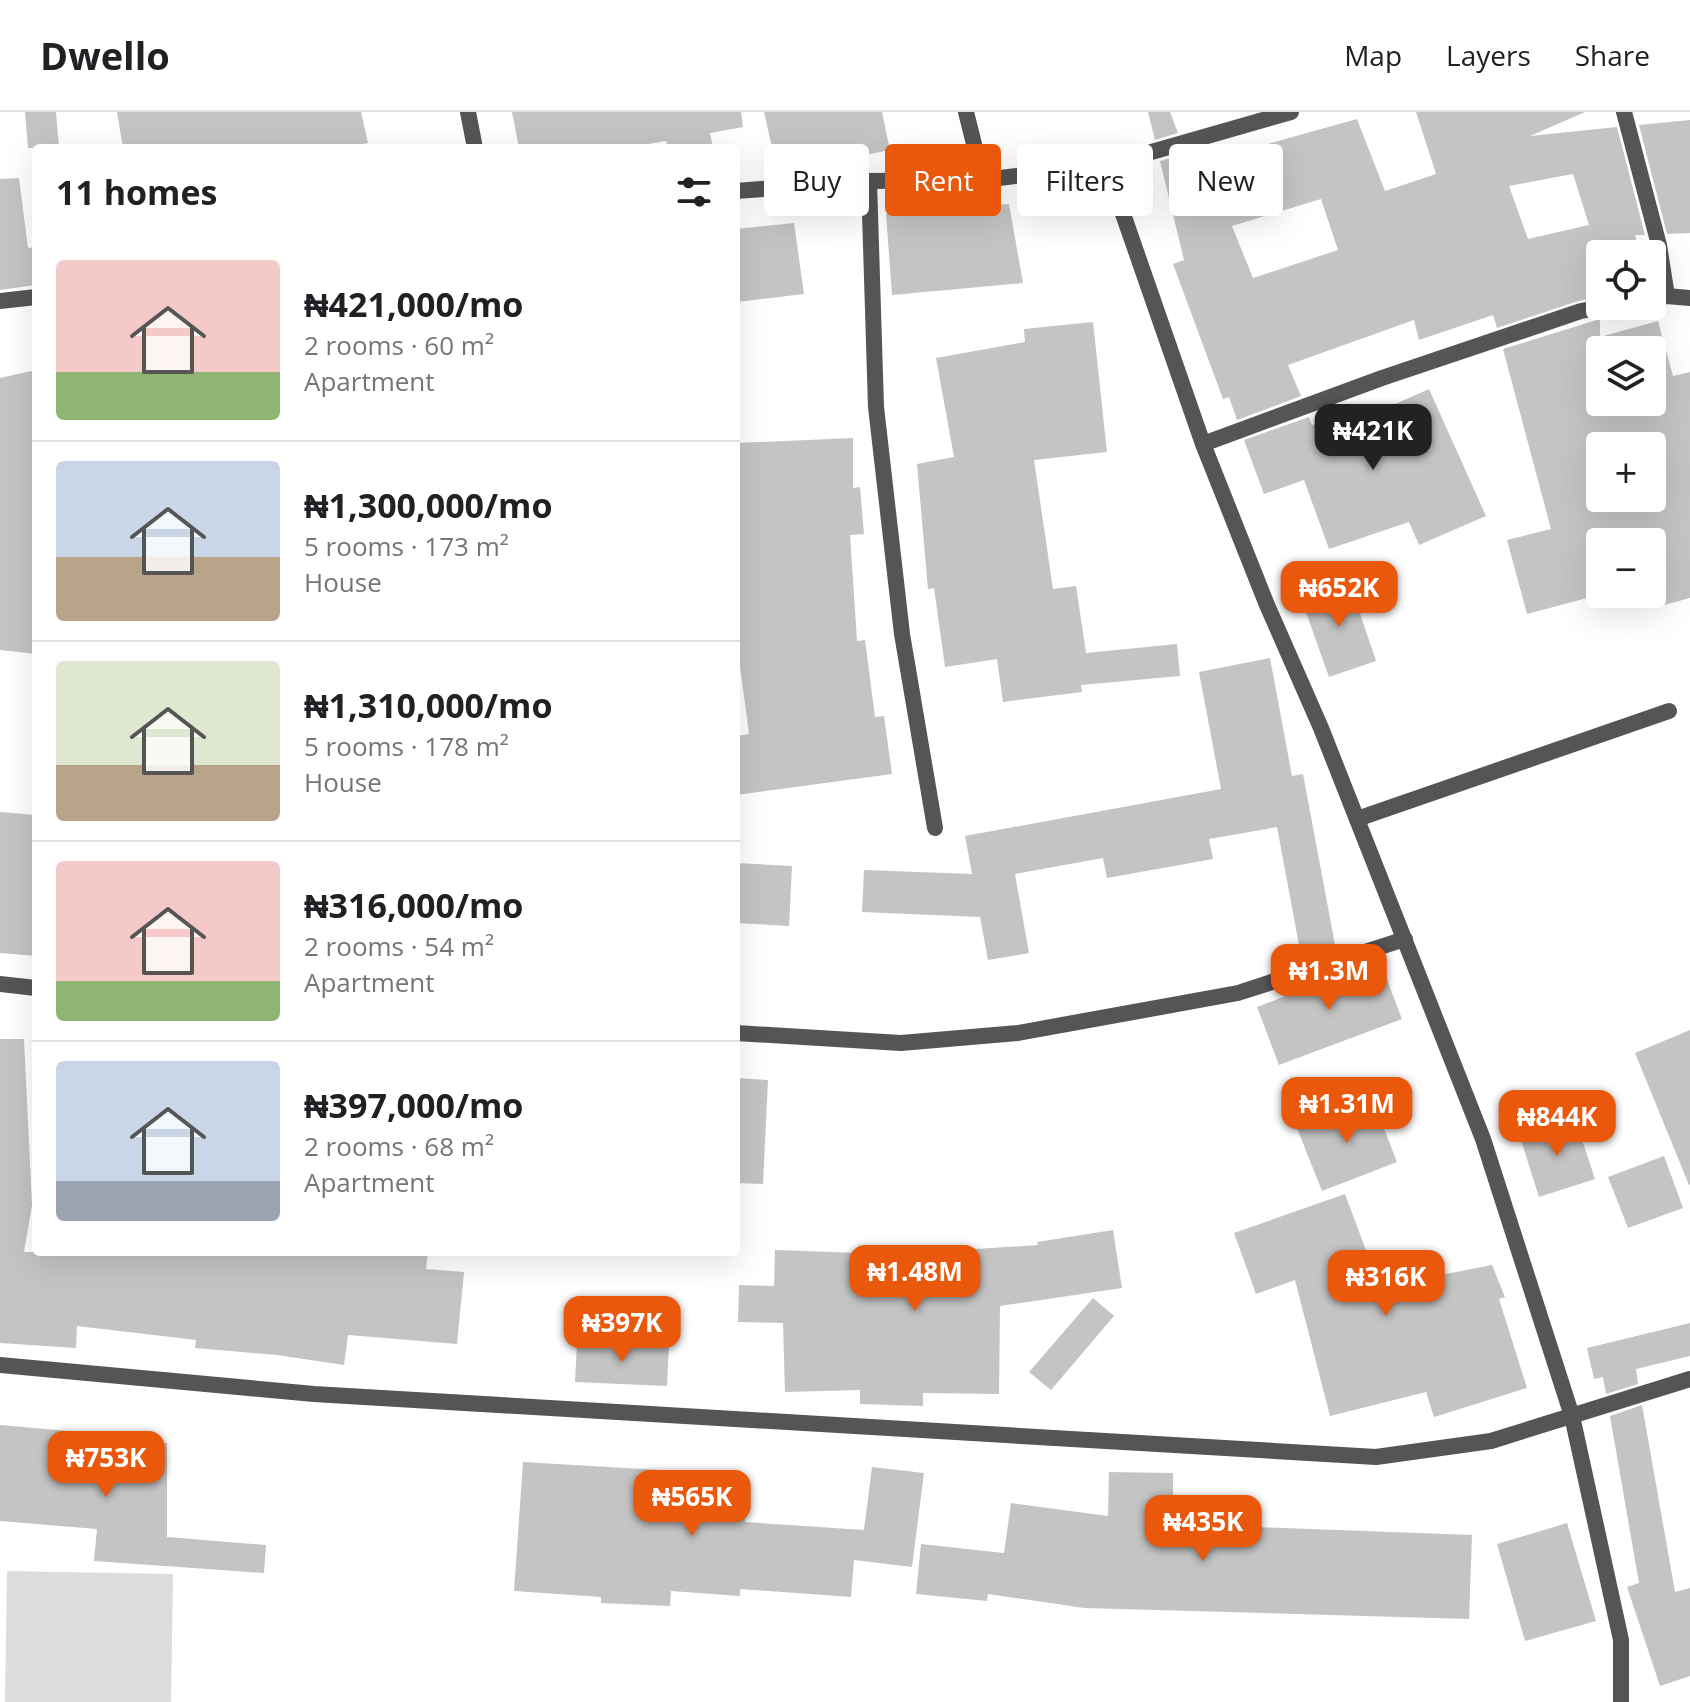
<!DOCTYPE html>
<html lang="en">
<head>
<meta charset="utf-8">
<style>
	:root { --surface:#fff; --page:#f2f2f2; --text:#202124; --muted:#757577; --line:#e0e0e0; --accent:#ea580c }
	body { margin:0; font-family:"Open Sans",sans-serif; background:var(--page); color:var(--text); height:100vh; display:flex; flex-direction:column; font-size:30px; white-space:nowrap }
	* { box-sizing:border-box; margin:0 }
	p { font-size:26px; color:var(--muted) }
	.icon { flex:none; width:44px; height:44px; fill:none; stroke:currentColor; stroke-width:2; stroke-linecap:round; stroke-linejoin:round }
	.map { position:relative; flex:1; overflow:hidden }
	.drawer { position:absolute; left:32px; top:32px; width:708px; height:1112px; display:flex; flex-direction:column; background:var(--surface); border-radius:8px; box-shadow:0 8px 32px #0002 }
	.drawer>* { flex:none }
	.top-card { position:absolute; left:764px; top:32px; width:760px; height:72px; display:flex; gap:16px }
	.controls { position:absolute; left:1586px; top:128px; display:grid; gap:16px }
	.controls a { display:grid; place-items:center; width:80px; height:80px; border-radius:8px; background:var(--surface); box-shadow:0 8px 32px #0002; font-size:40px }
	.price { position:absolute; translate:-50% -68px; padding:0 18px; border-radius:16px; background:var(--accent); color:#fff; font-size:26px; line-height:52px; filter:drop-shadow(0 2px 4px #0008) }
	.price::after { content:''; position:absolute; left:50%; top:48px; width:24px; height:18px; margin-left:-12px; background:inherit; clip-path:polygon(0 0,100% 0,50% 100%) }
	.price.current { background:#222; color:#fff }
	ul { padding:0; list-style:none }
	li { display:flex; align-items:center; gap:24px; height:200px; padding:0 24px }
	li+li { border-top:2px solid var(--line) }
	li span { display:grid; place-items:center; flex:none; width:224px; height:160px; border-radius:8px; color:#555 }
	li>.icon { margin-inline-start:auto }
	span .icon { width:96px; height:96px; fill:#fffc; stroke-width:1 }
	li b { font-size:34px }
	h2 { display:flex; justify-content:space-between; align-items:center; height:96px; padding:0 24px; font-size:34px }
	.chip { padding:0 28px; border-radius:8px; background:var(--surface); box-shadow:0 8px 32px #0002; font-size:28px; line-height:72px }
	.chip.current { background:var(--accent); color:#fff }
	header { display:flex; align-items:center; gap:48px; box-sizing:border-box; height:112px; padding:0 40px; background:var(--surface); border-bottom:2px solid var(--line) }
	header strong { font-size:38px }
	nav { display:flex; gap:44px; margin-inline-start:auto; font-size:28px }
	.map>svg:first-child { display:block }
</style>
</head>
<body>
<header>
<strong>Dwello</strong>
<nav><a>Map</a><a>Layers</a><a>Share</a></nav>
</header>
<div class="map">
<svg width="1690" height="1590" viewBox="0 0 1690 1590">
	<rect width="100%" height="100%" fill="#fff"/>
	<!-- green -->
	<path fill="#dcdcdc" d="M 7,1459 L 173,1462 L 171,1590 L 5,1590 Z"/>
	<!-- building -->
	<g fill="#c4c4c4" fill-rule="evenodd">
		<path d="M 25,0 L 56,0 L 59,36 L 28,36 Z"/>
		<path d="M 117,0 L 361,0 L 368,31 L 343,36 L 123,36 Z"/>
		<path d="M 512,0 L 741,0 L 743,15 L 710,21 L 713,36 L 668,36 L 666,29 L 625,36 L 519,36 Z"/>
		<path d="M 764,0 L 882,0 L 890,38 L 840,48 L 776,53 Z"/>
		<path d="M 1148,0 L 1170,0 L 1178,21 L 1155,28 Z"/>
		<path d="M 1416,0 L 1585,0 L 1530,24 L 1617,15 L 1645,123 L 1635,123 L 1640,142 L 1600,142 L 1600,184 L 1578,189 L 1497,216 L 1493,203 L 1419,228 L 1414,208 L 1288,253 L 1301,284 L 1237,308 L 1229,285 L 1223,287 L 1173,152 L 1184,148 L 1160,49 L 1185,42 L 1189,54 L 1357,7 L 1385,79 L 1436,62 ZM 1573,62 L 1589,113 L 1528,127 L 1509,74 ZM 1321,87 L 1338,138 L 1253,166 L 1232,114 Z"/>
		<path d="M 1690,8 L 1690,121 L 1667,122 L 1639,13 Z"/>
		<path d="M 19,66 L 28,136 L 36,135 L 36,173 L 0,178 L 0,67 Z"/>
		<path d="M 1009,92 L 1023,171 L 892,183 L 886,102 Z"/>
		<path d="M 794,111 L 804,182 L 736,190 L 736,117 Z"/>
		<path d="M 1600,207 L 1600,225 L 1658,209 L 1673,264 L 1690,260 L 1690,486 L 1664,493 L 1657,468 L 1652,469 L 1652,430 L 1600,430 L 1600,482 L 1602,482 L 1527,502 L 1507,428 L 1551,417 L 1503,237 ZM 1600,238 L 1652,238 L 1652,290 L 1600,290 ZM 1600,334 L 1652,334 L 1652,386 L 1600,386 Z"/>
		<path d="M 1093,210 L 1107,340 L 1034,348 L 1053,477 L 1076,474 L 1086,541 L 1177,532 L 1180,564 L 1081,573 L 1082,580 L 1003,590 L 997,547 L 945,555 L 934,476 L 928,477 L 917,352 L 954,345 L 936,246 L 1025,230 L 1024,217 Z"/>
		<path d="M 36,258 L 36,542 L 0,538 L 0,266 Z"/>
		<path d="M 1429,277 L 1486,404 L 1419,433 L 1409,410 L 1329,437 L 1304,368 L 1264,382 L 1244,328 L 1309,305 L 1312,313 L 1344,301 L 1348,313 Z"/>
		<path d="M 853,326 L 853,376 L 860,375 L 864,422 L 850,423 L 857,529 L 865,528 L 875,605 L 884,604 L 892,662 L 736,683 L 736,624 L 749,622 L 736,524 L 736,331 Z"/>
		<path d="M 1349,469 L 1376,549 L 1329,565 L 1301,486 Z"/>
		<path d="M 1270,546 L 1292,664 L 1303,662 L 1336,838 L 1302,849 L 1277,715 L 1209,727 L 1213,747 L 1107,766 L 1103,746 L 1015,762 L 1029,841 L 988,848 L 980,805 L 862,800 L 864,758 L 972,762 L 965,724 L 1221,677 L 1199,560 Z"/>
		<path d="M 0,700 L 36,703 L 36,844 L 0,841 Z"/>
		<path d="M 736,751 L 792,754 L 789,814 L 736,811 Z"/>
		<path d="M 1380,849 L 1402,907 L 1279,953 L 1257,895 L 1307,876 L 1306,870 L 1340,860 L 1341,864 Z"/>
		<path d="M 1690,918 L 1690,1072 L 1689,1073 L 1635,941 Z"/>
		<path d="M 0,927 L 24,927 L 32,1093 L 24,1140 L 428,1140 L 426,1157 L 464,1160 L 457,1232 L 348,1223 L 344,1253 L 277,1243 L 195,1236 L 196,1228 L 77,1214 L 76,1236 L 0,1231 Z"/>
		<path d="M 736,966 L 768,968 L 763,1072 L 736,1071 Z"/>
		<path d="M 1373,988 L 1397,1050 L 1322,1079 L 1297,1016 Z"/>
		<path d="M 1575,1007 L 1595,1067 L 1539,1085 L 1520,1025 Z"/>
		<path d="M 1664,1044 L 1683,1096 L 1628,1116 L 1608,1065 Z"/>
		<path d="M 1345,1082 L 1367,1141 L 1336,1151 L 1344,1182 L 1492,1153 L 1505,1185 L 1499,1187 L 1527,1276 L 1434,1305 L 1426,1280 L 1330,1304 L 1295,1168 L 1256,1182 L 1234,1121 Z"/>
		<path d="M 1113,1118 L 1122,1176 L 1000,1194 L 999,1282 L 923,1281 L 923,1294 L 860,1292 L 860,1278 L 785,1280 L 783,1211 L 738,1210 L 739,1173 L 774,1174 L 775,1138 L 945,1144 L 945,1139 L 1038,1133 L 1037,1130 Z"/>
		<path d="M 1093,1186 L 1114,1204 L 1051,1278 L 1029,1260 Z"/>
		<path d="M 1690,1211 L 1690,1244 L 1636,1257 L 1638,1272 L 1606,1282 L 1603,1265 L 1594,1267 L 1587,1236 Z"/>
		<path d="M 577,1230 L 669,1233 L 667,1274 L 575,1270 Z"/>
		<path d="M 1642,1293 L 1675,1480 L 1690,1476 L 1690,1564 L 1660,1574 L 1627,1475 L 1639,1471 L 1610,1304 Z"/>
		<path d="M 0,1313 L 91,1321 L 90,1332 L 167,1331 L 167,1425 L 266,1433 L 264,1461 L 94,1449 L 97,1417 L 0,1409 Z"/>
		<path d="M 523,1350 L 677,1359 L 676,1378 L 747,1383 L 745,1410 L 864,1418 L 872,1355 L 924,1361 L 912,1455 L 854,1448 L 851,1485 L 740,1477 L 740,1484 L 671,1479 L 670,1494 L 601,1491 L 601,1485 L 514,1479 Z"/>
		<path d="M 1109,1360 L 1173,1361 L 1173,1412 L 1472,1423 L 1469,1507 L 1084,1496 L 988,1482 L 987,1489 L 916,1482 L 921,1432 L 1004,1441 L 1011,1391 L 1108,1404 Z"/>
		<path d="M 1567,1411 L 1596,1509 L 1525,1529 L 1497,1432 Z"/>
	</g>
	<g fill="none" stroke-linecap="round" stroke-linejoin="round">
		<!-- service -->
		<path stroke="#555" stroke-width="16" d="M 1357,707 L 1669,599"/>
		<!-- minor -->
		<g stroke="#555" stroke-width="16">
			<path d="M 468,0 L 475,36"/>
			<path d="M 966,0 L 983,68"/>
			<path d="M 1624,0 L 1659,133 L 1667,184"/>
			<path d="M 1106,53 L 1203,332 L 1267,493 L 1321,616 L 1483,1027 L 1572,1304 L 1621,1528 L 1621,1590"/>
			<path d="M 869,69 L 876,295 L 902,522 L 935,716"/>
			<path d="M 736,79 L 869,69 L 983,68 L 1106,53 L 1291,0"/>
			<path d="M 1652,186 L 1667,184 L 1690,186"/>
			<path d="M 0,189 L 36,185"/>
			<path d="M 1203,332 L 1382,266 L 1581,199 L 1608,194"/>
			<path d="M 0,872 L 36,876"/>
			<path d="M 736,921 L 901,931 L 1018,921 L 1238,881 L 1405,827"/>
			<path d="M 0,1253 L 314,1282 L 1376,1345 L 1491,1329 L 1690,1267"/>
		</g>
	</g>
</svg>
<div class="controls">
<a><svg class="icon" aria-label="locate" viewBox="0 0 24 24"><circle cx="12" cy="12" r="6"/><path d="M12 2v4M12 18v4M2 12h4M18 12h4"/></svg></a>
<a><svg class="icon" aria-label="layers" viewBox="0 0 24 24"><path d="M12 4l9 5-9 5-9-5zM3 14l9 5 9-5"/></svg></a>
<a>+</a>
<a>−</a>
</div>
<b class="price current" style="left:1373px;top:360px">₦421K</b>
<b class="price" style="left:1339px;top:517px">₦652K</b>
<b class="price" style="left:1329px;top:900px">₦1.3M</b>
<b class="price" style="left:1347px;top:1033px">₦1.31M</b>
<b class="price" style="left:1557px;top:1046px">₦844K</b>
<b class="price" style="left:915px;top:1201px">₦1.48M</b>
<b class="price" style="left:1386px;top:1206px">₦316K</b>
<b class="price" style="left:622px;top:1252px">₦397K</b>
<b class="price" style="left:106px;top:1387px">₦753K</b>
<b class="price" style="left:692px;top:1426px">₦565K</b>
<b class="price" style="left:1203px;top:1451px">₦435K</b>
<div class="top-card">
<a class="chip">Buy</a>
<a class="chip current">Rent</a>
<a class="chip">Filters</a>
<a class="chip">New</a>
</div>
<section class="drawer">
<h2>11 homes<svg class="icon" aria-label="filters" viewBox="0 0 24 24"><path d="M4 7h16M4 17h16"/><circle cx="9" cy="7" r="2"/><circle cx="15" cy="17" r="2"/></svg></h2>
<ul>
<li><span style="background:linear-gradient(#f6c9c9 70%,#8fb573 0)"><svg class="icon" aria-label="home" viewBox="0 0 24 24"><path d="M3 11l9-7 9 7M6 9v11h12V9"/></svg></span><div><b>₦421,000/mo</b><p>2 rooms · 60 m²</p><p>Apartment</p></div></li>
<li><span style="background:linear-gradient(#c9d6e8 60%,#b9a48a 0)"><svg class="icon" aria-label="home" viewBox="0 0 24 24"><path d="M3 11l9-7 9 7M6 9v11h12V9"/></svg></span><div><b>₦1,300,000/mo</b><p>5 rooms · 173 m²</p><p>House</p></div></li>
<li><span style="background:linear-gradient(#dfe7d0 65%,#b9a48a 0)"><svg class="icon" aria-label="home" viewBox="0 0 24 24"><path d="M3 11l9-7 9 7M6 9v11h12V9"/></svg></span><div><b>₦1,310,000/mo</b><p>5 rooms · 178 m²</p><p>House</p></div></li>
<li><span style="background:linear-gradient(#f6c9c9 75%,#8fb573 0)"><svg class="icon" aria-label="home" viewBox="0 0 24 24"><path d="M3 11l9-7 9 7M6 9v11h12V9"/></svg></span><div><b>₦316,000/mo</b><p>2 rooms · 54 m²</p><p>Apartment</p></div></li>
<li><span style="background:linear-gradient(#c9d6e8 75%,#9aa5b1 0)"><svg class="icon" aria-label="home" viewBox="0 0 24 24"><path d="M3 11l9-7 9 7M6 9v11h12V9"/></svg></span><div><b>₦397,000/mo</b><p>2 rooms · 68 m²</p><p>Apartment</p></div></li>
</ul>
</section>
</div>
</body>
</html>
